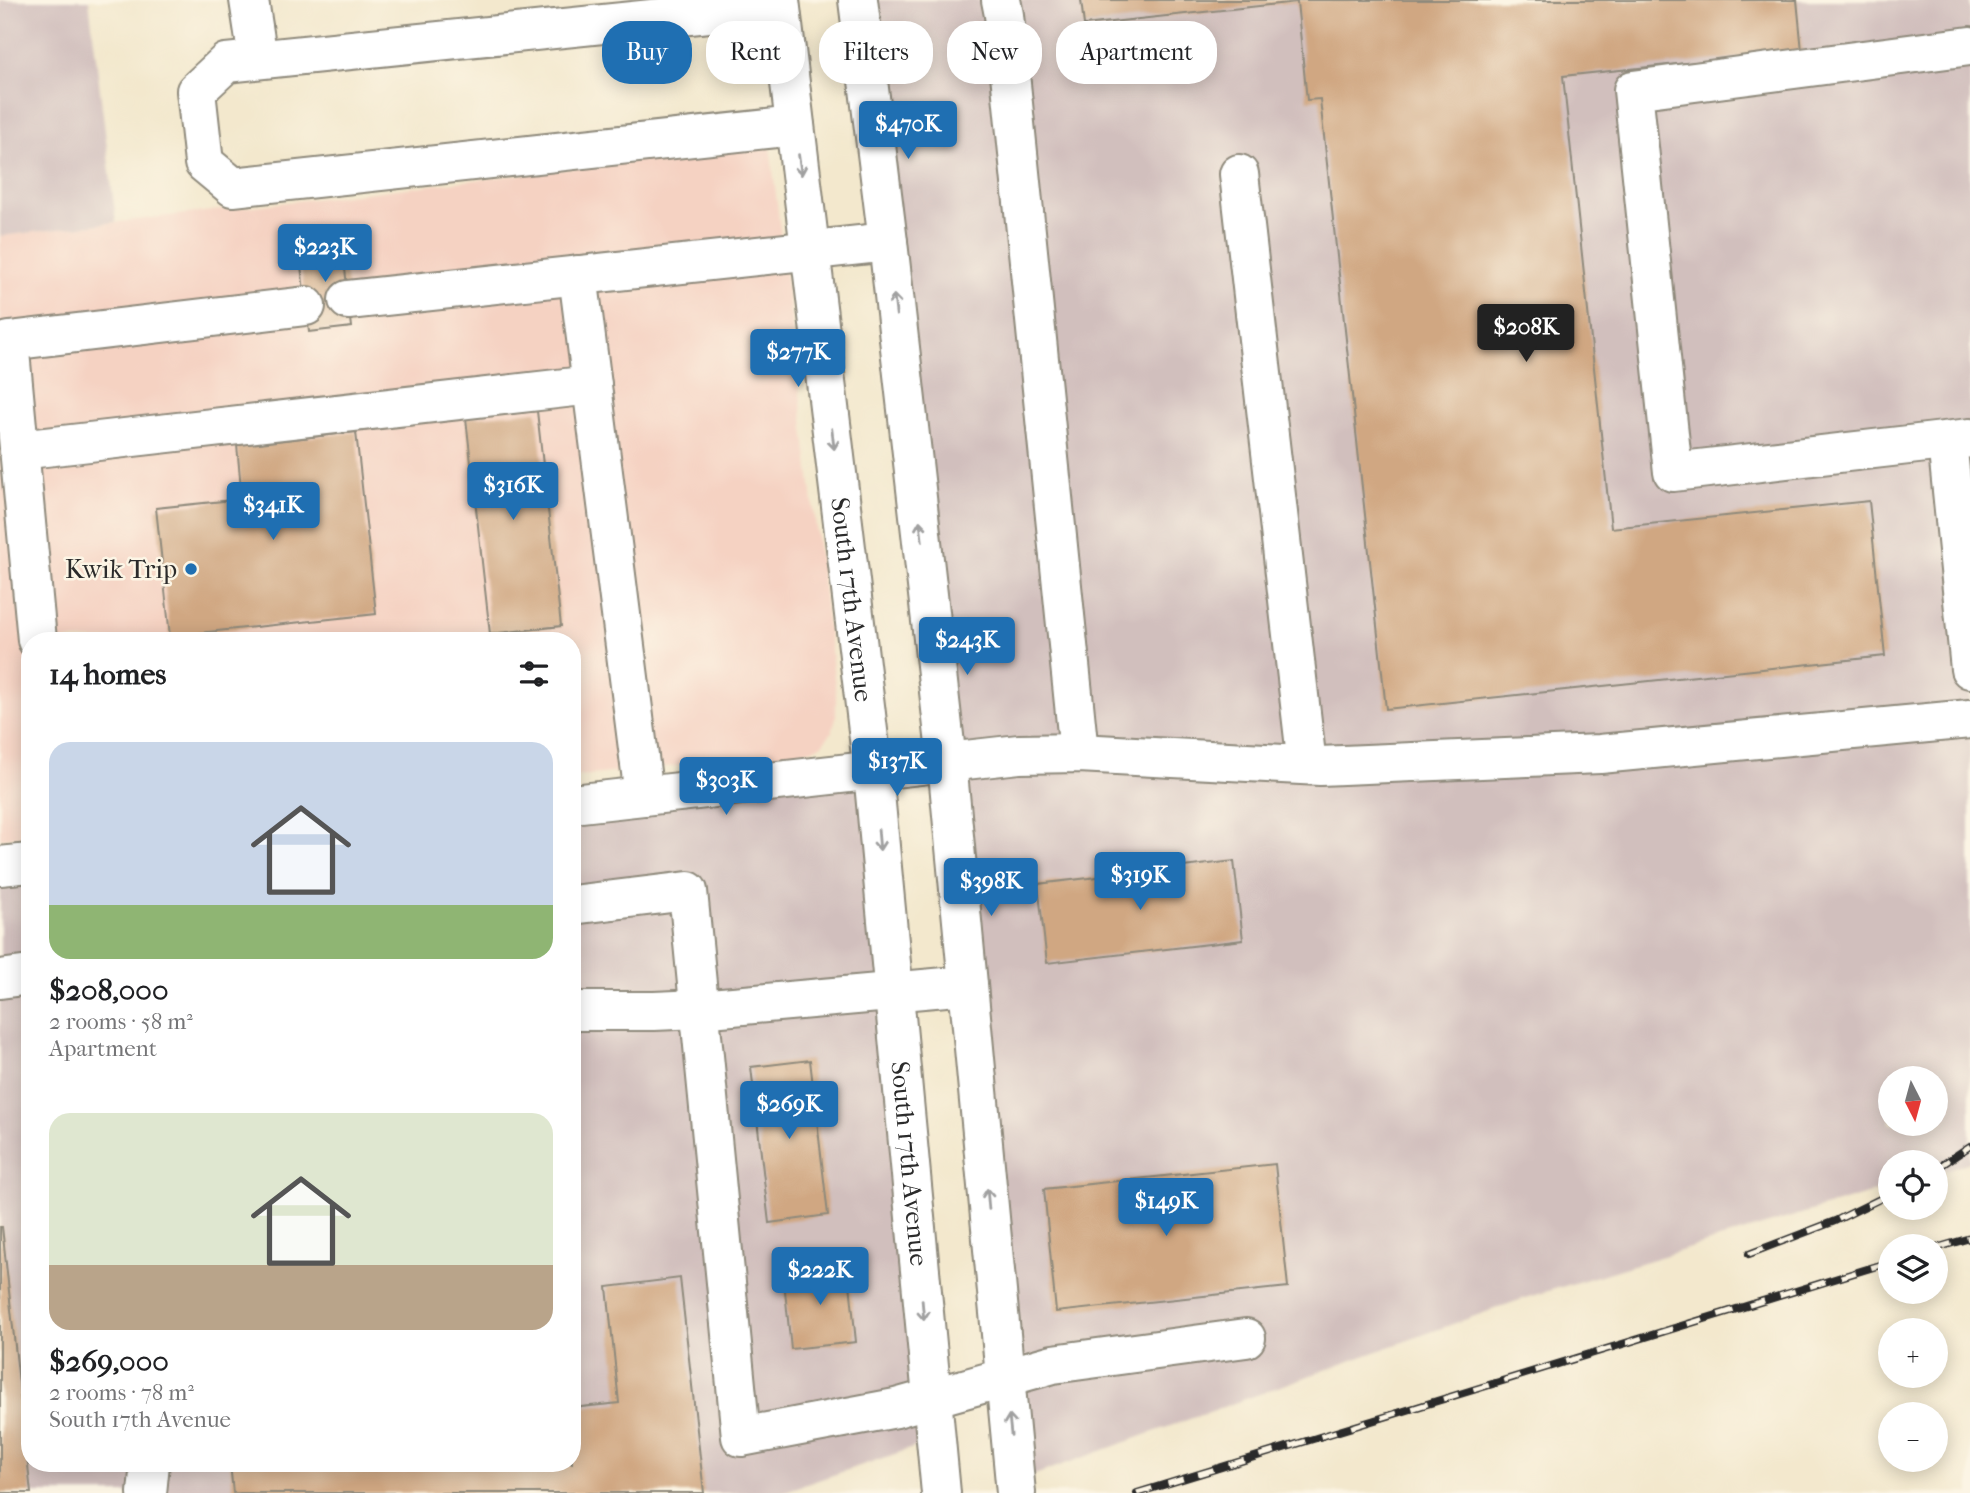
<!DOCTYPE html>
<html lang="en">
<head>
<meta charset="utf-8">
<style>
	:root { --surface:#fff; --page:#f2f2f2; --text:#202124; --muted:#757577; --accent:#1f6fb2 }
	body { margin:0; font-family:"IM FELL French Canon",serif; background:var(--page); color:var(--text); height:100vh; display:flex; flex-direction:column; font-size:26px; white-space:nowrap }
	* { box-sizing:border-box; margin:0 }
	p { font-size:23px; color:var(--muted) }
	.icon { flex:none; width:38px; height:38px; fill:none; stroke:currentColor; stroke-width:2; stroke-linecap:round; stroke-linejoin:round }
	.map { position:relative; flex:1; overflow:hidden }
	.panel { position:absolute; left:21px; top:632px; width:560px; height:840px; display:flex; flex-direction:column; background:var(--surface); border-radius:28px; box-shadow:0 4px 18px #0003 }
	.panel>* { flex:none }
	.banner { position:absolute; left:602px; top:21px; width:665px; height:63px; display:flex; gap:14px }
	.needle { width:46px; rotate:174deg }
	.fabs { position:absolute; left:1878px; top:1066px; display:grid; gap:14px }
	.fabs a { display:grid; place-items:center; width:70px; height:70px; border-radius:50%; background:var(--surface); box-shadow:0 4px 18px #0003; font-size:35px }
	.price { position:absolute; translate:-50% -60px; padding:0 16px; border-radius:7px; background:var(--accent); color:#fff; font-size:23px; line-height:46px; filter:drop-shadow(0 2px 4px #0008) }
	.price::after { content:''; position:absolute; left:50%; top:42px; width:21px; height:16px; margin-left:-10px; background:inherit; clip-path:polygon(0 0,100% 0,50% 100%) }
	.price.active { background:#222; color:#fff }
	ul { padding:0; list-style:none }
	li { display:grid; align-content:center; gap:14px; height:371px; padding:0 28px }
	li span { display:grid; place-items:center; height:217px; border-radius:21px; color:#555 }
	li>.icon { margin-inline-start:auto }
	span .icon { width:126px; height:126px; fill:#fffc; stroke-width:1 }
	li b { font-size:30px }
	h2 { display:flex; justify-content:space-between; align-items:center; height:84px; padding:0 28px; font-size:30px }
	.pill { padding:0 24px; border-radius:28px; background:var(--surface); box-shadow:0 4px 18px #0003; font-size:24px; line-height:63px }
	.pill.active { background:var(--accent); color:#fff }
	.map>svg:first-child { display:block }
</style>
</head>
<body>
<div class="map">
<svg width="1970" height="1493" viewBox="0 0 1970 1493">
	<rect width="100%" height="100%" fill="#fcf5e5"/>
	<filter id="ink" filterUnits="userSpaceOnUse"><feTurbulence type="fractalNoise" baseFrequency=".0143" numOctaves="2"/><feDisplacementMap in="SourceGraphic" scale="14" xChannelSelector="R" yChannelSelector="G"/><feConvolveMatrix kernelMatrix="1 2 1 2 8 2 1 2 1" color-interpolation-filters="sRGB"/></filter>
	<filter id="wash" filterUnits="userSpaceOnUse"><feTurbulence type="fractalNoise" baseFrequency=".00686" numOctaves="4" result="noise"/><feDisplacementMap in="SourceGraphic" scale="28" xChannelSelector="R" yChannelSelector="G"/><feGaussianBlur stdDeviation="1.57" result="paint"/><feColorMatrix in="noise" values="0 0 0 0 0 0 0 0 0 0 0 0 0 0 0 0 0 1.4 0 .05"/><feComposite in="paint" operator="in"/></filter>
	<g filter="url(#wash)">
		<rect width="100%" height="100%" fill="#f3e8cd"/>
		<!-- built -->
		<path fill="#f5d2c2" d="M 770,145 L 836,694 L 836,717 L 832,732 L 822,744 L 813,749 L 796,753 L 572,777 L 572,640 L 30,640 L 30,835 L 0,839 L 0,236 Z"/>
		<!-- industrial -->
		<g fill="#d1bfbd" fill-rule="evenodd">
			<path d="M 0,0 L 89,0 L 116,222 L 0,236 Z"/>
			<path d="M 858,0 L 1970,0 L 1970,1162 L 1936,1173 L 1936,1162 L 1890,1162 L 1890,1187 L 1525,1298 L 1015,1482 ZM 1890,1078 L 1936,1078 L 1936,1124 L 1890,1124 Z"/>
			<path d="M 873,772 L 936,1440 L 780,1493 L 0,1493 L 0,866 L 30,863 L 30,1463 L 572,1463 L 572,804 Z"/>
		</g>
		<g id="blocks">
			<!-- building -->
			<g fill="#d0a782">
				<path d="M 1081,0 L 1797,0 L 1802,51 L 1563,76 L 1611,528 L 1869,501 L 1885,656 L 1386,709 L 1320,99 L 1307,100 L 1297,2 L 1084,25 Z"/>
				<path d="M 341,236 L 352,327 L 309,332 L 298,241 Z"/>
				<path d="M 537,411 L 561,626 L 490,634 L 466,418 Z"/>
				<path d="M 356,432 L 376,614 L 170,636 L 156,508 L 242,499 L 237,445 Z"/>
				<path d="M 1234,861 L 1243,940 L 1047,963 L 1038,884 Z"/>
				<path d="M 810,1060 L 828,1215 L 769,1223 L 751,1067 Z"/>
				<path d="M 1275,1164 L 1288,1287 L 1056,1312 L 1044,1189 Z"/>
				<path d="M 0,1227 L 2,1227 L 31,1493 L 0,1493 Z"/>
				<path d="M 848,1264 L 856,1342 L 791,1349 L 783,1271 Z"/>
				<path d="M 680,1278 L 704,1493 L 233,1493 L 230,1463 L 572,1463 L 572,1408 L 619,1403 L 607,1287 Z"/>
			</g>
		</g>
	</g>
	<g filter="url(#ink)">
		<use href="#blocks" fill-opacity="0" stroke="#8f8a7c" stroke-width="2"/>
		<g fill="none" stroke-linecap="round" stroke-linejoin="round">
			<defs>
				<g id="minor">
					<path d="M 249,0 L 258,59"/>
					<path d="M 1001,0 L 1004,15 L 1079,753"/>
					<path d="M 780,7 L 738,10 L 226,63 L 196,91 L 204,163 L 233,187 L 795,126"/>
					<path d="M 1970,46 L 1633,90 L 1673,472 L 1970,438"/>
					<path d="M 1239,174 L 1307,765"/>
					<path d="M 578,275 L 644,796"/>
					<path d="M 348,300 L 888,242"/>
					<path d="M 1947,441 L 1970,669"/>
					<path d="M 19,450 L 592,385"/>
					<path d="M 37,640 L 9,341 L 306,306"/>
					<path d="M 572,804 L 1019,754 L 1079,753 L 1320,766 L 1600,754 L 1970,719"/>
					<path d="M 0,866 L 30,863"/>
					<path d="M 572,905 L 688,891 L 741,1437 L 896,1408 L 1053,1364 L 1246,1338"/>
					<path d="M 0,979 L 30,975"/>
					<path d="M 572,1011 L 654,1011 L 699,1009 L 968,985"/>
					<path d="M 147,1493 L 150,1463"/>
				</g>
				<g id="major">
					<path id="s1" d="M 780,0 L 873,772 L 941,1493"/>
					<path d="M 858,0 L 888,242 L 947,762 L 1016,1493"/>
				</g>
			</defs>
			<!-- minor casing -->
			<use href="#minor" stroke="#8f8a7c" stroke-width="42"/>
			<!-- major casing -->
			<use href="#major" stroke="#8f8a7c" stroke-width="42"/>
			<!-- minor -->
			<use href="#minor" stroke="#fff" stroke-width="38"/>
			<!-- major -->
			<use href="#major" stroke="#fff" stroke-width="38"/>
			<defs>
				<g id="rail">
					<path d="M 1936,1169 L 1970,1146"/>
					<path d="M 1936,1248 L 1970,1238"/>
					<path d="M 1749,1254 L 1835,1221 L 1890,1194"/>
					<path d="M 1137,1493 L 1890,1262"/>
				</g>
			</defs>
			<!-- rail casing -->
			<use href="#rail" stroke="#2b2b2b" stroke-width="8"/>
			<!-- rail -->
			<use href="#rail" stroke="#fcf5e5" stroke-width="5" stroke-dasharray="16" stroke-linecap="butt"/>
		</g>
		<!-- one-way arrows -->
		<defs><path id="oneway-shaft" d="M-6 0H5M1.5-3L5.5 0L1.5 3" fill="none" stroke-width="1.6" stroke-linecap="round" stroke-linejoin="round" transform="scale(1.75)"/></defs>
		<g stroke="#a0a0a0">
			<use href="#oneway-shaft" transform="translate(800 165) rotate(82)"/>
			<use href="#oneway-shaft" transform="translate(895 305) rotate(-97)"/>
			<use href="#oneway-shaft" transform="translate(833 439) rotate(83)"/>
			<use href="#oneway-shaft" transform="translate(921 531) rotate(-97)"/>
			<use href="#oneway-shaft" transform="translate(879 840) rotate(85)"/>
			<use href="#oneway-shaft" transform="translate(988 1199) rotate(-95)"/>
			<use href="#oneway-shaft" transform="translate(923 1310) rotate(85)"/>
			<use href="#oneway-shaft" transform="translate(1010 1425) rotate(-96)"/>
		</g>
	</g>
	<!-- markers -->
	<circle fill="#1f6fb2" stroke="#fcf5e5" stroke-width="2.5" cx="191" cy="569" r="7"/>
	<g text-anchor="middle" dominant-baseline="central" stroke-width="5" stroke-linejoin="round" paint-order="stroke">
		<!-- poi labels -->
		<g font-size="26" fill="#2b2b2b" stroke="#fcf5e5" text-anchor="end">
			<text x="177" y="569">Kwik Trip</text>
		</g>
		<!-- street labels -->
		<g font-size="26" fill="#2b2b2b" stroke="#fcf5e5">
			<text stroke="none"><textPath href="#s1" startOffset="604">South 17th Avenue</textPath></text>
			<text stroke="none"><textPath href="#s1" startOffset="1171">South 17th Avenue</textPath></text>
		</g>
	</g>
</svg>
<div class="fabs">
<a><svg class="needle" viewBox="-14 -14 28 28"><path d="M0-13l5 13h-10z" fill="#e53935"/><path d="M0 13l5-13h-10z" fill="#757577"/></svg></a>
<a><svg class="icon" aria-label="locate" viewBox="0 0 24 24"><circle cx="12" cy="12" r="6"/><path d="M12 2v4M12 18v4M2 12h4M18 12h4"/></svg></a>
<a><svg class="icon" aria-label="layers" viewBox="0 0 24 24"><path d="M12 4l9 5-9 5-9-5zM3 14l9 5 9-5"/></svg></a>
<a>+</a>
<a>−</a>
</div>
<b class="price" style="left:908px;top:161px">$470K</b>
<b class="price" style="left:325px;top:284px">$223K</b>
<b class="price active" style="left:1526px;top:364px">$208K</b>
<b class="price" style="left:798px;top:389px">$277K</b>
<b class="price" style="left:513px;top:522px">$316K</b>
<b class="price" style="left:273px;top:542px">$341K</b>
<b class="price" style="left:967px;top:677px">$243K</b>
<b class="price" style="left:897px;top:798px">$137K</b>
<b class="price" style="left:726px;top:817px">$303K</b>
<b class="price" style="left:1140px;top:912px">$319K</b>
<b class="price" style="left:991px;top:918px">$398K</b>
<b class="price" style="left:789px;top:1141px">$269K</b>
<b class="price" style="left:1166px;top:1238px">$149K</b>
<b class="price" style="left:820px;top:1307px">$222K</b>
<div class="banner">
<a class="pill active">Buy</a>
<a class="pill">Rent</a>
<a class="pill">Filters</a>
<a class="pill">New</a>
<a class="pill">Apartment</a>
</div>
<section class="panel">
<h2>14 homes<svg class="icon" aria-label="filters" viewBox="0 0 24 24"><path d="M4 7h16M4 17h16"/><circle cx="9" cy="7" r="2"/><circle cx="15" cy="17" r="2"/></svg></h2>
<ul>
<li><span style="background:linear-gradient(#c9d6e8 75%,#8fb573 0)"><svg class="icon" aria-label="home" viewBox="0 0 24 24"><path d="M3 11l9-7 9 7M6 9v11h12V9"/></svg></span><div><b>$208,000</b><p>2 rooms · 58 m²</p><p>Apartment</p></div></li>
<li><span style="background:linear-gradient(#dfe7d0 70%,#b9a48a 0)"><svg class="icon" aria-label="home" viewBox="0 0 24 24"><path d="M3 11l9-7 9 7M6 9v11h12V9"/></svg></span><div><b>$269,000</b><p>2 rooms · 78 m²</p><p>South 17th Avenue</p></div></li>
</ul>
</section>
</div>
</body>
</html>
